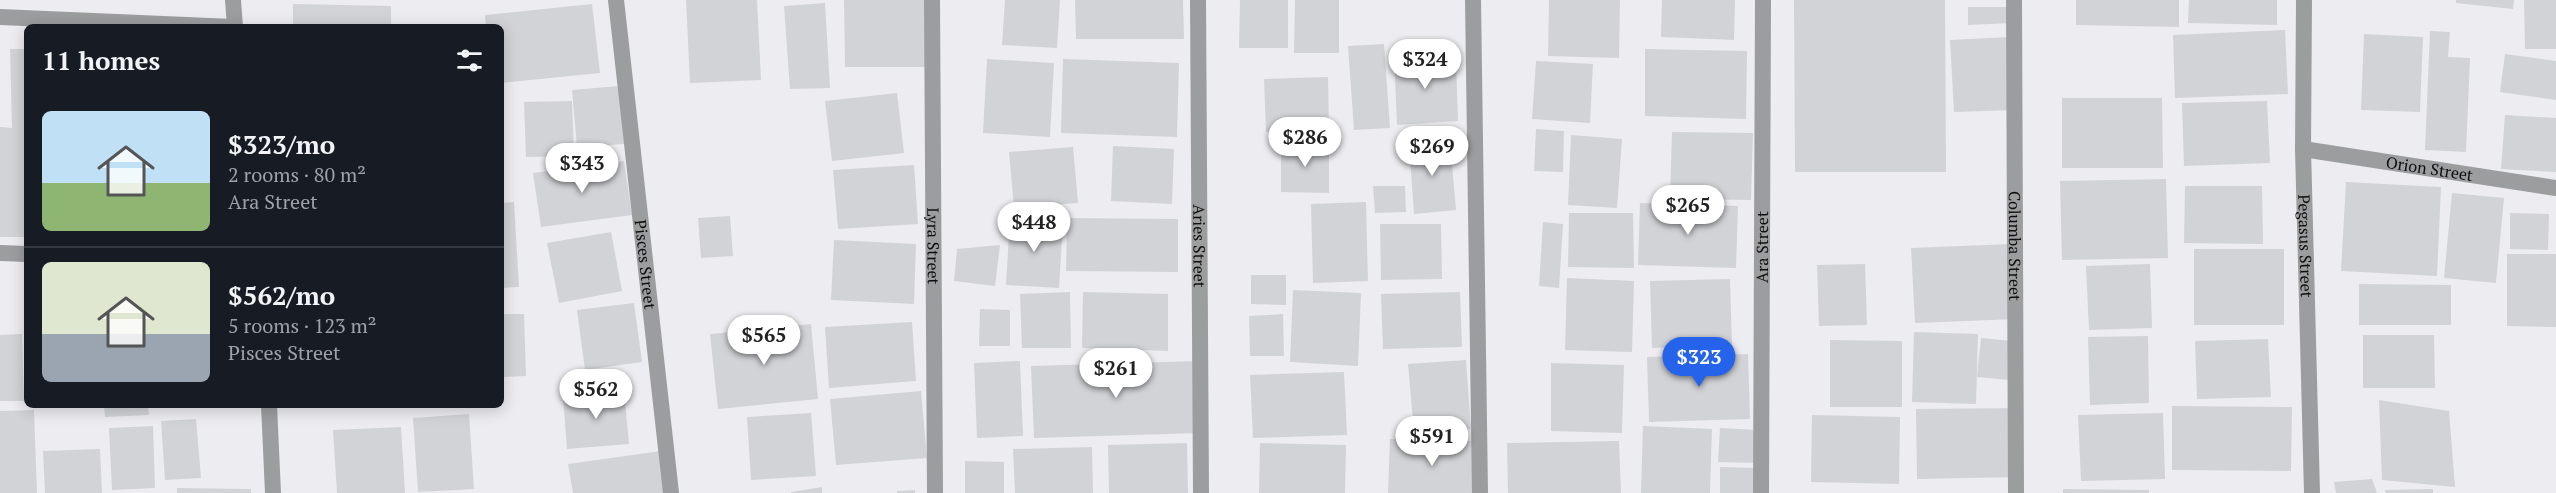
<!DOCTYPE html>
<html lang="en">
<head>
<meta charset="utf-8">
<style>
	:root { --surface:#171b24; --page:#242831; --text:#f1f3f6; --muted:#9ea1a6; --line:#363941; --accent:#2563eb }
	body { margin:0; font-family:"PT Serif",serif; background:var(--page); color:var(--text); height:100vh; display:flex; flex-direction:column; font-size:22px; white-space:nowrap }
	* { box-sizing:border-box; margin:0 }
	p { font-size:20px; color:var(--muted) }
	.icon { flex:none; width:33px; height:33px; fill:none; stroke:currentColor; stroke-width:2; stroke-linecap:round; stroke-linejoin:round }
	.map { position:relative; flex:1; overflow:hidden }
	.sheet { position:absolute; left:24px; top:24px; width:480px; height:384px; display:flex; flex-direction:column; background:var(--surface); border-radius:9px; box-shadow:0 3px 15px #0003 }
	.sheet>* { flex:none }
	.price { position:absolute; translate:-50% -51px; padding:0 14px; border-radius:21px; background:#fff; color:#222; font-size:20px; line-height:39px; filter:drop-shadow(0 2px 3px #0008) }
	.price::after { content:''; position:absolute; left:50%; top:36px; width:18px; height:14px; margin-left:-9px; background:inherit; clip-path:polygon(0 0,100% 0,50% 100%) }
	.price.current { background:var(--accent); color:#fff }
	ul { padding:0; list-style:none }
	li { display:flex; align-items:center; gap:18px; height:150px; padding:0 18px }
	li+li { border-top:2px solid var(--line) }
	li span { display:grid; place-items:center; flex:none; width:168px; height:120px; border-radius:9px; color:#555 }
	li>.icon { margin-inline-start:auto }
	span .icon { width:72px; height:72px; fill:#fffc; stroke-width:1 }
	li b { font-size:26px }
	h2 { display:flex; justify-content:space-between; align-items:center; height:72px; padding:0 18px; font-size:26px }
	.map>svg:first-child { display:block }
</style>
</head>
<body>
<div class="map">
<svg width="2556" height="493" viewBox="0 0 2556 493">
	<rect width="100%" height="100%" fill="#ededf1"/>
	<!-- building -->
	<g fill="#d2d3d7">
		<path d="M 686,0 L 757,0 L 761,80 L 690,83 Z"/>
		<path d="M 844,0 L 931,0 L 932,67 L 845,67 Z"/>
		<path d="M 1005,0 L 1060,0 L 1057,48 L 1002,45 Z"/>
		<path d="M 1075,0 L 1183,0 L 1184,39 L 1076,39 Z"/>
		<path d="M 1240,0 L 1288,0 L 1288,48 L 1239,48 Z"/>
		<path d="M 1295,0 L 1339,0 L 1339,53 L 1294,53 Z"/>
		<path d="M 1549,0 L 1620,0 L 1619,58 L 1548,56 Z"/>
		<path d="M 1662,0 L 1735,0 L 1734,40 L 1661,37 Z"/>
		<path d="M 1794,0 L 1945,0 L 1946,172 L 1795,172 Z"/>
		<path d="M 2076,0 L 2179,0 L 2179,27 L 2076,25 Z"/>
		<path d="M 2189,0 L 2277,0 L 2277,25 L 2188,23 Z"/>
		<path d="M 2456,0 L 2514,0 L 2513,9 L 2456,3 Z"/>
		<path d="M 2524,0 L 2556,0 L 2556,49 L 2525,49 Z"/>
		<path d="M 825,3 L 830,88 L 790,89 L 784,6 Z"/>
		<path d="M 293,4 L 391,6 L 391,27 L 293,27 Z"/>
		<path d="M 592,4 L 600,73 L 501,83 L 501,27 L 486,27 L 485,15 Z"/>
		<path d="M 1968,7 L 2010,7 L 2011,23 L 1968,25 Z"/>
		<path d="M 2285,30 L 2288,94 L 2175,98 L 2173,35 Z"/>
		<path d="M 2430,31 L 2450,32 L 2448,57 L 2470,58 L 2466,152 L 2425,150 Z"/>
		<path d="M 2364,34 L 2423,37 L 2420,112 L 2361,110 Z"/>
		<path d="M 2011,37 L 2014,110 L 1954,112 L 1950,40 Z"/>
		<path d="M 1384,44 L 1390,128 L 1354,130 L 1348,46 Z"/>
		<path d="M 10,49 L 27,49 L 27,237 L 0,237 L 0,127 L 12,128 Z"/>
		<path d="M 1645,49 L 1747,51 L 1746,119 L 1645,116 Z"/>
		<path d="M 1430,54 L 1431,61 L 1456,60 L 1458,121 L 1397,125 L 1394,56 Z"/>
		<path d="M 2505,54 L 2556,61 L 2556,100 L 2500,92 Z"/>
		<path d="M 987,59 L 1054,63 L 1050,137 L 983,133 Z"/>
		<path d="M 1063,59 L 1179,63 L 1177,137 L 1061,133 Z"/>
		<path d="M 1536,61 L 1593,64 L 1590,123 L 1532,119 Z"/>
		<path d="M 1328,77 L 1329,129 L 1266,132 L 1264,79 Z"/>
		<path d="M 619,86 L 624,144 L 577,147 L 572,90 Z"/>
		<path d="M 897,93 L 904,153 L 832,161 L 825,101 Z"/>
		<path d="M 2062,98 L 2162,98 L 2163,168 L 2062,168 Z"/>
		<path d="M 572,101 L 574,156 L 526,157 L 524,102 Z"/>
		<path d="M 2267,101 L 2270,163 L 2184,166 L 2182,103 Z"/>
		<path d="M 2505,115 L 2556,118 L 2556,172 L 2501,169 Z"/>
		<path d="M 1536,129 L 1564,131 L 1563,172 L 1534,171 Z"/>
		<path d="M 1672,132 L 1753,133 L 1751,200 L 1670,199 Z"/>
		<path d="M 1571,135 L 1622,139 L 1617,208 L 1568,205 Z"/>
		<path d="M 1450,141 L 1456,210 L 1414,214 L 1409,144 Z"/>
		<path d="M 1281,143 L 1329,144 L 1329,193 L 1281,192 Z"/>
		<path d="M 1113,146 L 1174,149 L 1172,204 L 1111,201 Z"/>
		<path d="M 1073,147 L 1078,203 L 1014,208 L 1009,152 Z"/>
		<path d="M 624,161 L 632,215 L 541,227 L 533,173 Z"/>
		<path d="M 914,165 L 918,224 L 838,229 L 833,170 Z"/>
		<path d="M 2166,179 L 2168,258 L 2062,260 L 2060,181 Z"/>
		<path d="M 2346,182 L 2441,187 L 2437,276 L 2341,271 Z"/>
		<path d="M 1373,186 L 1405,186 L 1406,212 L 1375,213 Z"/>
		<path d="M 2185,186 L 2262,186 L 2263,244 L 2184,243 Z"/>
		<path d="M 2452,193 L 2504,198 L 2496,283 L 2444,278 Z"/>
		<path d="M 514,202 L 519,287 L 501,288 L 501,203 Z"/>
		<path d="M 1366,202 L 1368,281 L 1313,283 L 1311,204 Z"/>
		<path d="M 1640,203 L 1738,206 L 1736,268 L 1638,265 Z"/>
		<path d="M 1569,213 L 1633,213 L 1634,268 L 1568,267 Z"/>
		<path d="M 2510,213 L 2549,214 L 2548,250 L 2510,249 Z"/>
		<path d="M 730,216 L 733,256 L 701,258 L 698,218 Z"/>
		<path d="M 1010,218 L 1063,222 L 1059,288 L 1006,285 Z"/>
		<path d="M 1067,218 L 1178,219 L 1178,272 L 1066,271 Z"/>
		<path d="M 1543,222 L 1563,224 L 1559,288 L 1539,286 Z"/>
		<path d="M 1380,224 L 1441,224 L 1442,279 L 1381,280 Z"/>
		<path d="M 611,232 L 622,291 L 559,303 L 547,243 Z"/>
		<path d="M 834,240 L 916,244 L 914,304 L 831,300 Z"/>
		<path d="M 2012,244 L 2016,319 L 1915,323 L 1911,248 Z"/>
		<path d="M 1000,245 L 995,286 L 954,281 L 957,249 Z"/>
		<rect x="2194" y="249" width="90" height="76"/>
		<path d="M 2507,254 L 2556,254 L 2556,327 L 2507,326 Z"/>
		<path d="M 1865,264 L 1867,325 L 1819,326 L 1817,265 Z"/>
		<path d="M 2150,264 L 2152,328 L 2089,330 L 2086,266 Z"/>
		<path d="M 1251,275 L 1286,275 L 1286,305 L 1251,304 Z"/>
		<path d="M 1567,278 L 1634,281 L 1632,352 L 1565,350 Z"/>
		<path d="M 1730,279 L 1732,346 L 1652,348 L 1650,281 Z"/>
		<path d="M 2359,284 L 2451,285 L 2451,325 L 2359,325 Z"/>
		<path d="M 1293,290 L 1361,293 L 1358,366 L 1290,362 Z"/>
		<path d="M 1070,292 L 1071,348 L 1022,348 L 1020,294 Z"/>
		<path d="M 1083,292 L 1168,294 L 1168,351 L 1082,348 Z"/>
		<path d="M 1460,292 L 1462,347 L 1383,349 L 1381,294 Z"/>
		<path d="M 634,303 L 642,362 L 585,370 L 577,310 Z"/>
		<path d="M 980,309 L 1010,310 L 1010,346 L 979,346 Z"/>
		<path d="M 501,314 L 524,314 L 526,376 L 501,377 Z"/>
		<path d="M 1283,314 L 1284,356 L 1250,356 L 1249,316 Z"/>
		<path d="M 912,322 L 916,381 L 829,388 L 825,327 Z"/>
		<path d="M 811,324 L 818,399 L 718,409 L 710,334 Z"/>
		<path d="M 1914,332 L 1978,334 L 1976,404 L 1912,402 Z"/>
		<path d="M 22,334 L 24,401 L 0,401 L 0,335 Z"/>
		<path d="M 2363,335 L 2434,335 L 2435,388 L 2363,388 Z"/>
		<path d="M 2148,336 L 2149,403 L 2090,405 L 2088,337 Z"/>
		<path d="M 1981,338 L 2023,342 L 2020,381 L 1977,377 Z"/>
		<path d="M 2268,339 L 2271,397 L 2197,399 L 2195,341 Z"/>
		<path d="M 1830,340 L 1902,341 L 1902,407 L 1830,407 Z"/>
		<path d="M 1748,354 L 1750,419 L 1649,422 L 1647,357 Z"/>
		<path d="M 1466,360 L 1471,429 L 1414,433 L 1408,364 Z"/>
		<path d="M 1020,361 L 1023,436 L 977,438 L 974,363 Z"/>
		<path d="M 1198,361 L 1200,433 L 1034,438 L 1031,366 Z"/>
		<path d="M 1551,363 L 1624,365 L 1622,433 L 1551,431 Z"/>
		<path d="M 1344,372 L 1347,435 L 1253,438 L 1250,375 Z"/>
		<path d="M 624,391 L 629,444 L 567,449 L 563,396 Z"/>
		<path d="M 921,391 L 927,458 L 836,465 L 830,399 Z"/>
		<path d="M 2379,400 L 2449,411 L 2455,487 L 2382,480 Z"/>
		<path d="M 104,405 L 148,405 L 149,415 L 105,417 Z"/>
		<path d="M 2172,406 L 2292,407 L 2291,471 L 2172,470 Z"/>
		<path d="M 2020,408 L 2021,477 L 1917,479 L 1916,409 Z"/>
		<path d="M 34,410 L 37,493 L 0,493 L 0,411 Z"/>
		<path d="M 811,413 L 816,476 L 751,480 L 747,417 Z"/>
		<path d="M 2163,413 L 2165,479 L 2081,481 L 2078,415 Z"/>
		<path d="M 469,414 L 474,489 L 418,492 L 413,418 Z"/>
		<path d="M 1812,415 L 1900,417 L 1899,484 L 1811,482 Z"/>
		<path d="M 196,419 L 201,478 L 165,480 L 161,421 Z"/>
		<path d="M 153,426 L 155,488 L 112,490 L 109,428 Z"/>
		<path d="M 1643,426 L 1712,429 L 1710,493 L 1641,493 Z"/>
		<path d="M 401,427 L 405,493 L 337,493 L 333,430 Z"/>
		<path d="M 1720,428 L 1757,430 L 1757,463 L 1718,462 Z"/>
		<path d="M 1390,439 L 1476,441 L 1476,493 L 1388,493 Z"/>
		<path d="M 1619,441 L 1621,493 L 1508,493 L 1507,443 Z"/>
		<path d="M 1187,443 L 1188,493 L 1109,493 L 1108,445 Z"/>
		<path d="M 1260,443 L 1346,445 L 1345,493 L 1259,493 Z"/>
		<path d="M 1092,447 L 1093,493 L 1015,493 L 1013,449 Z"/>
		<path d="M 100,449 L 102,493 L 45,493 L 43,451 Z"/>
		<path d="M 661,451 L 667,493 L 573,493 L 568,464 Z"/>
		<path d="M 965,461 L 1004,462 L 1004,493 L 965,493 Z"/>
		<path d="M 1720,467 L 1757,468 L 1756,493 L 1720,493 Z"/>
		<path d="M 2372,479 L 2377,493 L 2336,493 L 2334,482 Z"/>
		<path d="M 822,487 L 822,493 L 791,493 L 791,492 Z"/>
		<path d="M 177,488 L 251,489 L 251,493 L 177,493 Z"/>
		<path d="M 2063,489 L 2149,490 L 2149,493 L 2063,493 Z"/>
		<path d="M 2433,489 L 2433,493 L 2386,493 L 2385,490 Z"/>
		<path d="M 915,490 L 915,493 L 897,493 L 897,491 Z"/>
	</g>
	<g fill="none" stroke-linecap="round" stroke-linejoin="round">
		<!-- minor -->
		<g stroke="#9c9d9e" stroke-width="16">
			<path d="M 233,0 L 235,27"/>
			<path id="s1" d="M 616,0 L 671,493"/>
			<path id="s2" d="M 932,0 L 935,493"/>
			<path id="s3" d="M 1198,0 L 1201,493"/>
			<path d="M 1473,0 L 1480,493"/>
			<path id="s4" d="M 2014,0 L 2016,493"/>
			<path id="s5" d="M 2304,0 L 2303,149 L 2312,493"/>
			<path d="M 0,17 L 233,27"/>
			<path id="s6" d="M 2303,149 L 2556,188"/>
			<path d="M 0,253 L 27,254"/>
			<path d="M 269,405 L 273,493"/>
			<path id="s7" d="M 1761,493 L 1763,0"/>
		</g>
	</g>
	<g text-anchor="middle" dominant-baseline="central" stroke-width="4.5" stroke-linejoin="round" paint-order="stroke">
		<!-- street labels -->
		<g font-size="16" fill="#0f0f11" stroke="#fafbff">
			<text stroke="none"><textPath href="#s6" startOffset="128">Orion Street</textPath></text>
			<text stroke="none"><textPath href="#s3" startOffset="246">Aries Street</textPath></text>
			<text stroke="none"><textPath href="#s7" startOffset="246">Ara Street</textPath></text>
			<text stroke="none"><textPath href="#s2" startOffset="246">Lyra Street</textPath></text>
			<text stroke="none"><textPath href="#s4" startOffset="246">Columba Street</textPath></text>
			<text stroke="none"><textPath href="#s5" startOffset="246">Pegasus Street</textPath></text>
			<text stroke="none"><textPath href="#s1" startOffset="266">Pisces Street</textPath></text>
		</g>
	</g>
</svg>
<b class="price" style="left:1425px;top:90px">$324</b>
<b class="price" style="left:1305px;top:168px">$286</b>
<b class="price" style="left:1432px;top:177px">$269</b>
<b class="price" style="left:582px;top:194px">$343</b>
<b class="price" style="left:1688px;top:236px">$265</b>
<b class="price" style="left:1034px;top:253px">$448</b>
<b class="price" style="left:764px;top:366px">$565</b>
<b class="price current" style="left:1699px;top:388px">$323</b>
<b class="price" style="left:1116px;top:399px">$261</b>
<b class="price" style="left:596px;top:420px">$562</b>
<b class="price" style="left:1432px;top:467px">$591</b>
<section class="sheet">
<h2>11 homes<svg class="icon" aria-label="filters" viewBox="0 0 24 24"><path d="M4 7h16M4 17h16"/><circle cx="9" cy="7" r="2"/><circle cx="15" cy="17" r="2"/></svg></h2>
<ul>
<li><span style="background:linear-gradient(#bfe0f5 60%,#8fb573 0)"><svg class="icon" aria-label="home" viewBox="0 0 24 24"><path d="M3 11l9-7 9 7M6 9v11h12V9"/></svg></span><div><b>$323/mo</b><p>2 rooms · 80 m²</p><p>Ara Street</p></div></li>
<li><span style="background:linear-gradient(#dfe7d0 60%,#9aa5b1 0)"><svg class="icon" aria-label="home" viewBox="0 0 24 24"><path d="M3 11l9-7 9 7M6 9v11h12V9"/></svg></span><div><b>$562/mo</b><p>5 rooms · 123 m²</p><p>Pisces Street</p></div></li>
</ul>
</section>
</div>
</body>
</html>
